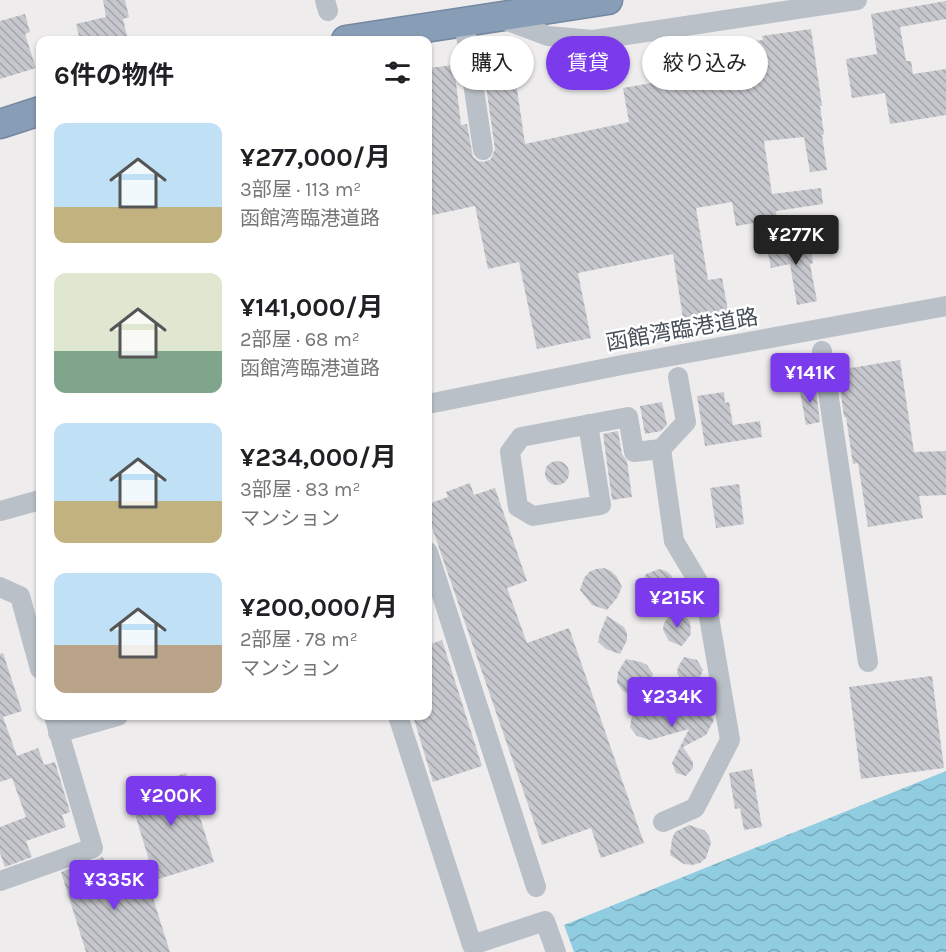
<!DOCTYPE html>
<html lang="ja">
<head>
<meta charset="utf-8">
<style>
	:root { --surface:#fff; --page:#f2f2f2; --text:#202124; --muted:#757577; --accent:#7c3aed }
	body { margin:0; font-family:Karla,"Noto Sans JP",sans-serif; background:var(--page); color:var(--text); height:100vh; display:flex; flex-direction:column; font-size:22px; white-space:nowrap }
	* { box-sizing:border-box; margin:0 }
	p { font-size:20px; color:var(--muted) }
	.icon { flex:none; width:33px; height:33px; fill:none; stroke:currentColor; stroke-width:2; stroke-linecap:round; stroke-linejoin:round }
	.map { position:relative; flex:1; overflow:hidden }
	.details { position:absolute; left:36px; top:36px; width:396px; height:684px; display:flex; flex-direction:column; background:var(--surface); border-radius:12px; box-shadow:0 2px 4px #0004 }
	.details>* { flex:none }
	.banner { position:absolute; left:450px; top:36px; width:405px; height:54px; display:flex; gap:12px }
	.price { position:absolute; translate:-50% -51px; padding:0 14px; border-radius:6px; background:var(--accent); color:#fff; font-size:20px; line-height:39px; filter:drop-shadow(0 2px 3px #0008) }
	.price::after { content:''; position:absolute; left:50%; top:36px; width:18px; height:14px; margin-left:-9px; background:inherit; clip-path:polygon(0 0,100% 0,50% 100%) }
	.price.on { background:#222; color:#fff }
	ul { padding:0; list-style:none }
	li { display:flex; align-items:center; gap:18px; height:150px; padding:0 18px }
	li span { display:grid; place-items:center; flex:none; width:168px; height:120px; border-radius:12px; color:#555 }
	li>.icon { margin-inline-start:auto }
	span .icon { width:72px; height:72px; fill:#fffc; stroke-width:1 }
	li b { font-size:26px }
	h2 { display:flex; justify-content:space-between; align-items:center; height:72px; padding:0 18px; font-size:26px }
	.tag { padding:0 21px; border-radius:27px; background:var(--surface); box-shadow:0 2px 4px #0004; font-size:21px; line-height:54px }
	.tag.on { background:var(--accent); color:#fff }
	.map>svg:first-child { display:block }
</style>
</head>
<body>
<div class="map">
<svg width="946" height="952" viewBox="0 0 946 952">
	<defs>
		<pattern id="water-waves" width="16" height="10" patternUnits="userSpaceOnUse" patternTransform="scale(1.5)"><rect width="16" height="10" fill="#90cde1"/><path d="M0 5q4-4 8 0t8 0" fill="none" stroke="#77a9b9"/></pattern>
		<pattern id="building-back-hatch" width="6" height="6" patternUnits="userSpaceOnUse" patternTransform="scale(1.5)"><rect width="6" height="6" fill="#c7c8ce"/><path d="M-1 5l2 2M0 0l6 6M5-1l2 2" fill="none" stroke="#a3a5aa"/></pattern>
	</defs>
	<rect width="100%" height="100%" fill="#eeecec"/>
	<!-- water -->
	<path fill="url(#water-waves)" d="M 946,771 L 946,952 L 574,952 L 564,925 Z"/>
	<!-- building -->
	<g fill="url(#building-back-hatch)">
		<path d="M 103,0 L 125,0 L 129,17 L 123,19 L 128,40 L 80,40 L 76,24 L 106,17 Z"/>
		<path d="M 946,1 L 946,19 L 900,27 L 906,61 L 911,61 L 913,74 L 946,69 L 946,115 L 890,124 L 885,93 L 852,98 L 846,59 L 877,54 L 871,14 Z"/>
		<path d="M 25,14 L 30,32 L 25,34 L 36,68 L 0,79 L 0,21 Z"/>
		<path d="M 811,29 L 822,106 L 820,106 L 824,134 L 822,135 L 827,170 L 810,172 L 804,137 L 764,141 L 772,194 L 821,188 L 823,204 L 776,211 L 777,219 L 736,226 L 732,202 L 696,208 L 708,280 L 722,278 L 729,316 L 684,325 L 673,254 L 578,273 L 591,338 L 537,349 L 519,262 L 488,269 L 475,206 L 428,216 L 428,68 L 454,65 L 461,125 L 467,124 L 473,157 L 478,161 L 484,162 L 491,159 L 495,149 L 484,72 L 514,68 L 525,144 L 629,122 L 623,88 L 657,82 L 652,64 L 675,57 L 674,51 L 763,40 L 762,36 Z"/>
		<path d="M 809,237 L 813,263 L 810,264 L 817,301 L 797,305 L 790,264 L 771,268 L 768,253 L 772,252 L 771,244 Z"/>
		<path d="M 900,360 L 914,452 L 946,451 L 946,495 L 919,496 L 923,518 L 868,527 L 858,463 L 853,464 L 846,417 L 844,417 L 838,370 Z"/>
		<path d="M 815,383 L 820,422 L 806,425 L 799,386 Z"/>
		<path d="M 724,392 L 725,403 L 729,402 L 733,425 L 760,421 L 762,437 L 705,446 L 697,396 Z"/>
		<path d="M 662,402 L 667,425 L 661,431 L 645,434 L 640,406 Z"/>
		<path d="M 618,431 L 622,454 L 627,461 L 632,497 L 612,500 L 603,434 Z"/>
		<circle cx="557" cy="473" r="12"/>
		<path d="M 470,483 L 474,495 L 495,488 L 527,581 L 507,588 L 527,643 L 569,628 L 644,843 L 601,858 L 591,828 L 542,845 L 428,516 L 428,504 L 448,497 L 446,492 Z"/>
		<path d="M 739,484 L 744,524 L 716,528 L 710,488 Z"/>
		<path d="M 604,568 L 611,571 L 617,577 L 622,587 L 617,598 L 607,610 L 592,605 L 580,590 L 584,578 L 589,572 L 596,569 Z"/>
		<path d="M 659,569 L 666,571 L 671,575 L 674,582 L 674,589 L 666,603 L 651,598 L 646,594 L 641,584 L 646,574 Z"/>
		<path d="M 672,612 L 686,617 L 690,622 L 691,634 L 682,646 L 669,641 L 663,630 L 664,623 Z"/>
		<path d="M 607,616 L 624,627 L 627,633 L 627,640 L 620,654 L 606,649 L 598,642 L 600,633 Z"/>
		<path d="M 442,640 L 482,766 L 433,782 L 413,716 L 428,716 L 428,645 Z"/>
		<path d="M 3,653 L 22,711 L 3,717 L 17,756 L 38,748 L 44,765 L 55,762 L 70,812 L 62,815 L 66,827 L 26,841 L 32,857 L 5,867 L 0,853 L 0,827 L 26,817 L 12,778 L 0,782 L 0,654 Z"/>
		<path d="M 684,657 L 697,660 L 703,670 L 699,680 L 692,685 L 683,683 L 677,673 L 678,667 Z"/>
		<path d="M 626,659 L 641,662 L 647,665 L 653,674 L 650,685 L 639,701 L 623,691 L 617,683 L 618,672 Z"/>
		<path d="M 932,676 L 944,768 L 861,779 L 849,687 Z"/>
		<path d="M 642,698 L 661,708 L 672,723 L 692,702 L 700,706 L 701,703 L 714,720 L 706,735 L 683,747 L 693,762 L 693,768 L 686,776 L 676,773 L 672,763 L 689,729 L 650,740 L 637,736 L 630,727 L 632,716 Z"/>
		<path d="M 752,769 L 762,827 L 744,830 L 740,808 L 735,809 L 729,773 Z"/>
		<path d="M 186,773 L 214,862 L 155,880 L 128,791 Z"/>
		<path d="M 689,825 L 704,830 L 709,836 L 711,843 L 706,858 L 700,863 L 692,865 L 684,864 L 670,855 L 672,839 L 675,832 Z"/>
		<path d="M 103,857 L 111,884 L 145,873 L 170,952 L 86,952 L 61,872 Z"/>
	</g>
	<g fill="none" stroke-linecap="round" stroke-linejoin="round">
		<defs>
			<g id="highway">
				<path d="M 346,40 L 608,0"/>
				<path d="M 0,124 L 40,111"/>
			</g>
		</defs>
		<!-- highway casing -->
		<use href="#highway" stroke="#7488a1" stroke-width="31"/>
		<!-- minor -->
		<g stroke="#b9c0c7" stroke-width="20">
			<path d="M 325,0 L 328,11"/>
			<path d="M 500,18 L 548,36 L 593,40 L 857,0"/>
			<path d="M 464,22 L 483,150"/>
			<path d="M 822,351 L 868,662"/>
			<path d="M 428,404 L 622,365 L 946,306"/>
			<path d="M 588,424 L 601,505 L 533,516 L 518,507 L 510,452 L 521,437 L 628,417 L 634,452 L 661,449 L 686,422 L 678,377"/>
			<path d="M 661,449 L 674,541 L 705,593 L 730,740 L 695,808 L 663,822"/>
			<path d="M 0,511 L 40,500"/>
			<path d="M 428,552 L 536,887"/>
			<path d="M 0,587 L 20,596 L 40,669"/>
			<path d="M 398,716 L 472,945 L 545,921 L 556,952"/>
			<path d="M 58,733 L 118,716"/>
			<path d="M 0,881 L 93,848 L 54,716"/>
		</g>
		<!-- highway -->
		<use href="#highway" stroke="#889db6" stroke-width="28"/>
	</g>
	<g text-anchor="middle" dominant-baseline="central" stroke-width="5" stroke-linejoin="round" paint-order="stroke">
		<!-- street labels -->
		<g font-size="22" fill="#464e57" stroke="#fff">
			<text transform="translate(682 330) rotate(-10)">函館湾臨港道路</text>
		</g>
	</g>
</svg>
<b class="price on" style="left:796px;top:266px">¥277K</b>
<b class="price" style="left:810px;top:404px">¥141K</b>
<b class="price" style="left:677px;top:629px">¥215K</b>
<b class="price" style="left:672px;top:728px">¥234K</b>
<b class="price" style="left:171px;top:827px">¥200K</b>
<b class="price" style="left:114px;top:911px">¥335K</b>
<div class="banner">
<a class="tag">購入</a>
<a class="tag on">賃貸</a>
<a class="tag">絞り込み</a>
</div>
<section class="details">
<h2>6件の物件<svg class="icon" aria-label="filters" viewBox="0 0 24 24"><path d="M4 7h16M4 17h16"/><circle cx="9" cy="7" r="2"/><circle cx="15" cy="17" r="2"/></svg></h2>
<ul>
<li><span style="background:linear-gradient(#bfe0f5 70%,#c2b280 0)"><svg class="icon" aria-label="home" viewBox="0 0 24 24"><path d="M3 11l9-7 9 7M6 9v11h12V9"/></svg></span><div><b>¥277,000/月</b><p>3部屋 · 113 m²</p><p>函館湾臨港道路</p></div></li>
<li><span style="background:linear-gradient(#dfe7d0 65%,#7fa58c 0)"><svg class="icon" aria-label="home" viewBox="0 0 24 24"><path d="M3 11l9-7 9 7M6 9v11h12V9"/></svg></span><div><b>¥141,000/月</b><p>2部屋 · 68 m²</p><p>函館湾臨港道路</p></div></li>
<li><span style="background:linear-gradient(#bfe0f5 65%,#c2b280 0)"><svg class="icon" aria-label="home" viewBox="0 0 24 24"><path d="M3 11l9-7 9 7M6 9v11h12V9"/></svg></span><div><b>¥234,000/月</b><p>3部屋 · 83 m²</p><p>マンション</p></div></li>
<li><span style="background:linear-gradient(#bfe0f5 60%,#b9a48a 0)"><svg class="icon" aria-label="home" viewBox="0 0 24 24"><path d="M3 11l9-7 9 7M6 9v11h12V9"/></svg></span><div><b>¥200,000/月</b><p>2部屋 · 78 m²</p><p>マンション</p></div></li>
</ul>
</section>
</div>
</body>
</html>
